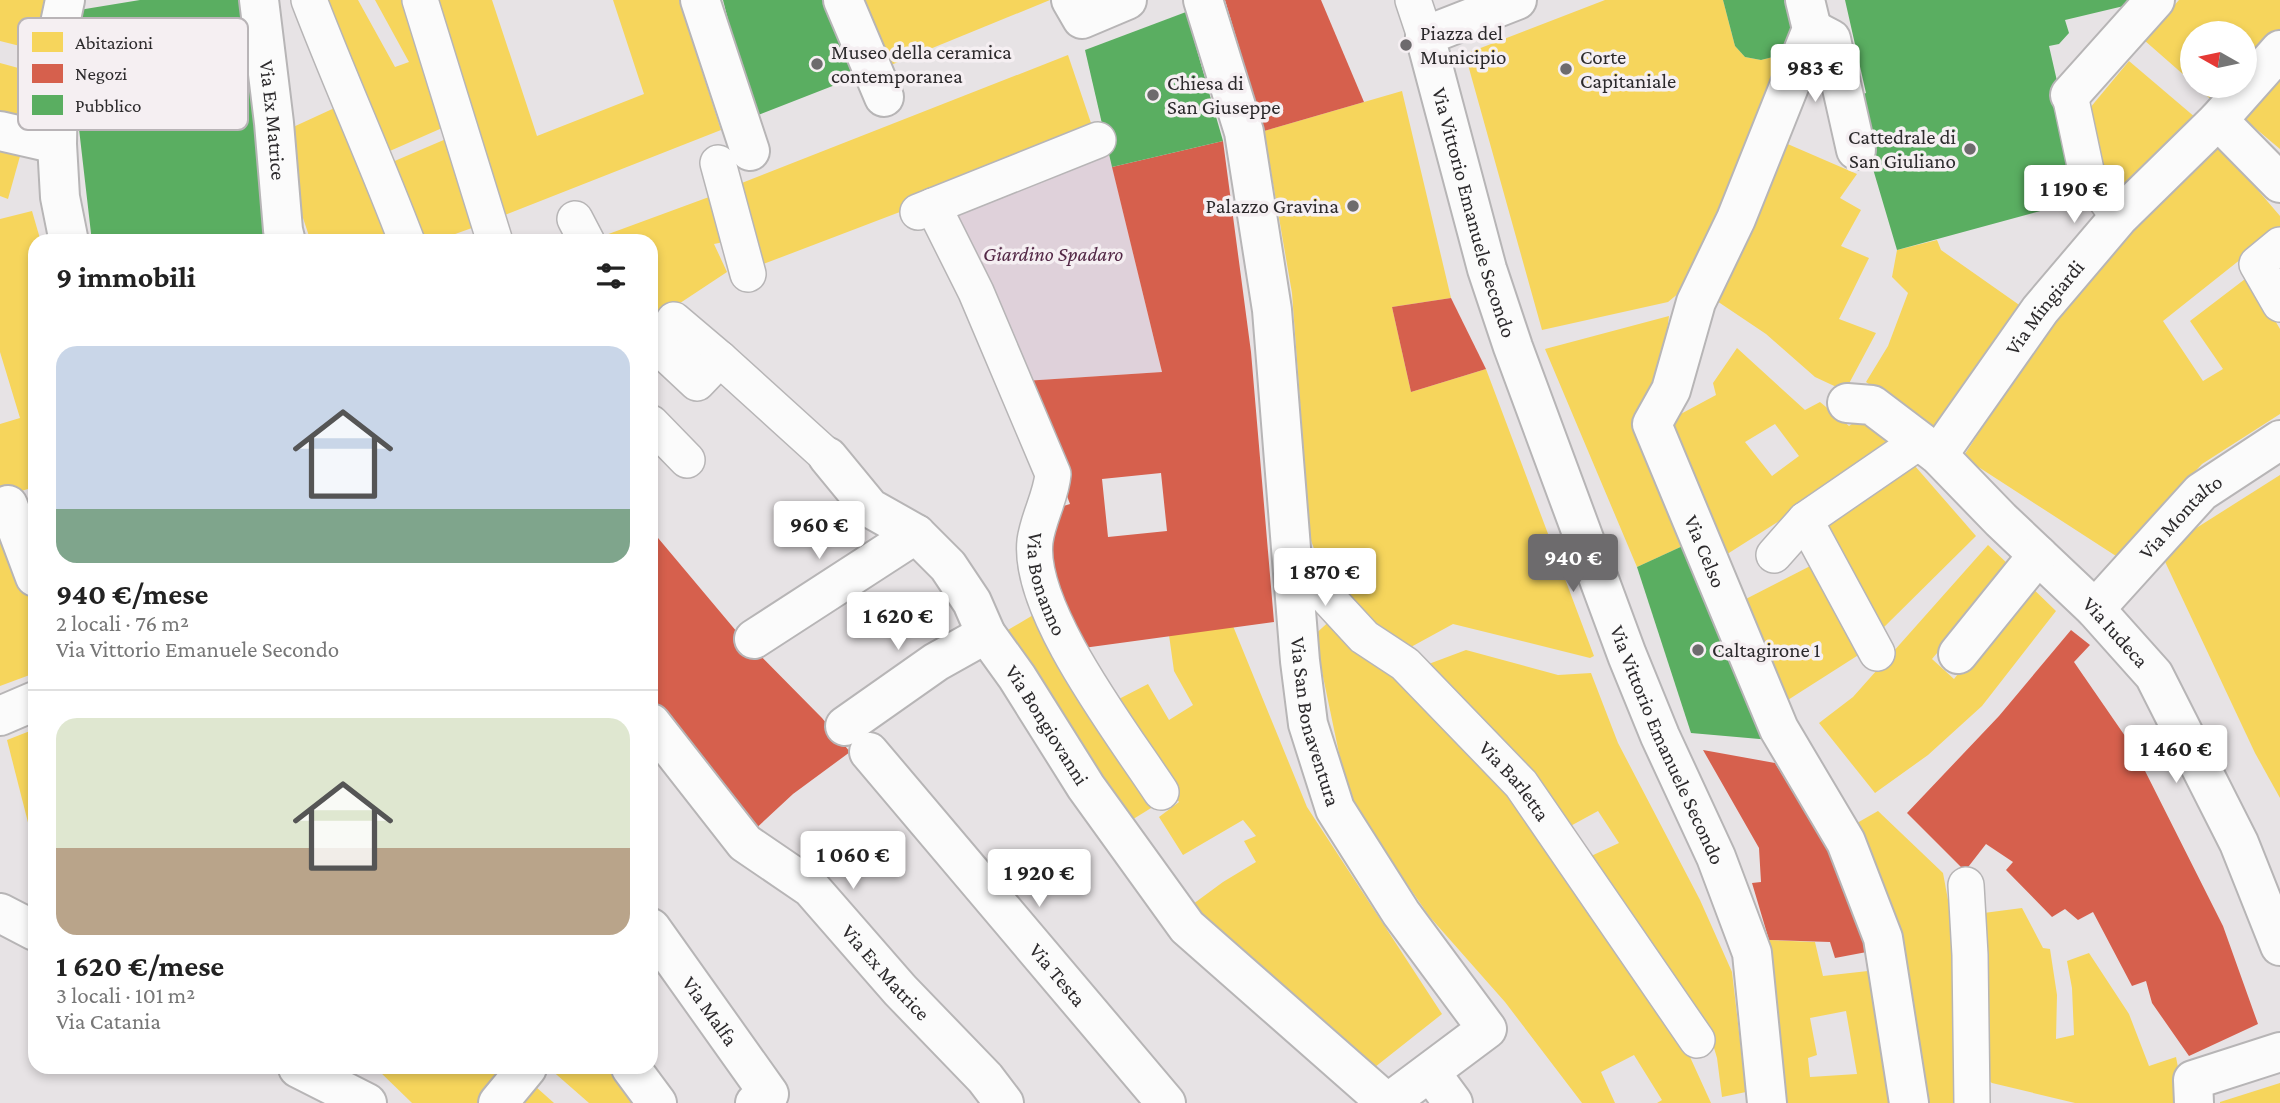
<!DOCTYPE html>
<html lang="it">
<head>
<meta charset="utf-8">
<style>
	:root { --surface:#fff; --page:#f2f2f2; --text:#222; --muted:#767676; --line:#e0e0e0; --accent:#6d6b6d }
	body { margin:0; font-family:"Crimson Pro",serif; background:var(--page); color:var(--text); height:100vh; display:flex; flex-direction:column; font-size:26px; white-space:nowrap }
	* { box-sizing:border-box; margin:0 }
	p { font-size:23px; color:var(--muted) }
	.icon { flex:none; width:38px; height:38px; fill:none; stroke:currentColor; stroke-width:2; stroke-linecap:round; stroke-linejoin:round }
	.map { position:relative; flex:1; overflow:hidden }
	.side { position:absolute; left:28px; top:234px; width:630px; height:840px; display:flex; flex-direction:column; background:var(--surface); border-radius:21px; box-shadow:0 4px 10px #0003 }
	.side>* { flex:none }
	.needle { width:46px; rotate:279deg }
	.fabs { position:absolute; left:2180px; top:21px; display:grid; gap:14px }
	.fabs a { display:grid; place-items:center; width:77px; height:77px; border-radius:50%; background:var(--surface); box-shadow:0 4px 10px #0003; font-size:35px }
	.price { position:absolute; translate:-50% -60px; padding:0 16px; border-radius:7px; background:#fff; color:#222; font-size:23px; line-height:46px; filter:drop-shadow(0 2px 4px #0008) }
	.price::after { content:''; position:absolute; left:50%; top:42px; width:21px; height:16px; margin-left:-10px; background:inherit; clip-path:polygon(0 0,100% 0,50% 100%) }
	.price.on { background:var(--accent); color:#fff }
	ul { padding:0; list-style:none }
	li { display:grid; align-content:center; gap:14px; height:371px; padding:0 28px }
	li+li { border-top:2px solid var(--line) }
	li span { display:grid; place-items:center; height:217px; border-radius:21px; color:#555 }
	li>.icon { margin-inline-start:auto }
	span .icon { width:126px; height:126px; fill:#fffc; stroke-width:1 }
	li b { font-size:30px }
	h2 { display:flex; justify-content:space-between; align-items:center; height:84px; padding:0 28px; font-size:30px }
	.map>svg:first-child { display:block }
</style>
</head>
<body>
<div class="map">
<svg width="2280" height="1103" viewBox="0 0 2280 1103">
	<rect width="100%" height="100%" fill="#e7e3e5"/>
	<!-- green -->
	<path fill="#dfd1da" d="M 1107,145 L 1162,372 L 1024,381 L 949,214 Z"/>
	<!-- homes -->
	<g fill="#f6d55c" fill-rule="evenodd">
		<path d="M 0,0 L 54,0 L 44,52 L 0,41 Z"/>
		<path d="M 319,0 L 358,0 L 395,67 L 409,62 L 375,0 L 411,0 L 449,125 L 383,154 Z"/>
		<path d="M 428,0 L 492,0 L 537,136 L 644,94 L 613,0 L 679,0 L 721,130 L 497,218 Z"/>
		<path d="M 860,0 L 1050,0 L 886,67 Z"/>
		<path d="M 1605,0 L 1723,0 L 1735,46 L 1745,57 L 1761,60 L 1777,56 L 1763,116 L 1691,283 L 1668,302 L 1542,330 L 1465,54 Z"/>
		<path d="M 2179,0 L 2280,0 L 2280,33 L 2245,73 L 2245,33 L 2193,33 L 2193,83 L 2144,40 Z"/>
		<path d="M 1068,55 L 1092,126 L 913,207 L 753,268 L 729,188 Z"/>
		<path d="M 2129,61 L 2196,118 L 2119,197 L 2092,166 L 2080,120 Z"/>
		<path d="M 0,63 L 44,75 L 30,128 L 0,115 Z"/>
		<path d="M 2280,72 L 2280,149 L 2242,117 Z"/>
		<path d="M 2196,86 L 2234,86 L 2217,105 Z"/>
		<path d="M 1402,91 L 1451,298 L 1392,307 L 1411,392 L 1486,369 L 1594,656 L 1590,658 L 1453,624 L 1400,653 L 1324,575 L 1310,538 L 1292,293 L 1264,131 Z"/>
		<path d="M 341,105 L 395,242 L 311,242 L 298,203 L 291,128 Z"/>
		<path d="M 453,136 L 483,224 L 433,242 L 425,242 L 390,163 Z"/>
		<path d="M 2214,139 L 2280,216 L 2280,228 L 2163,321 L 2203,381 L 2223,369 L 2190,321 L 2249,276 L 2280,329 L 2280,414 L 2202,464 L 2116,556 L 1963,457 L 2062,305 Z"/>
		<path d="M 1783,142 L 1857,174 L 1840,198 L 1861,210 L 1841,246 L 1869,258 L 1839,319 L 1876,333 L 1845,391 L 1815,377 L 1766,334 L 1708,295 Z"/>
		<path d="M 0,144 L 22,149 L 8,199 L 0,196 Z"/>
		<path d="M 709,197 L 722,202 L 734,240 L 714,244 L 727,272 L 662,315 L 675,336 L 651,326 L 651,242 L 605,242 L 603,236 Z"/>
		<path d="M 32,211 L 41,242 L 35,242 L 35,487 L 0,497 L 0,424 L 20,418 L 0,352 L 0,219 Z"/>
		<path d="M 1937,240 L 1941,250 L 2025,309 L 1944,424 L 1930,426 L 1866,382 L 1888,346 L 1908,293 L 1892,277 L 1897,250 Z"/>
		<path d="M 1669,316 L 1659,393 L 1687,544 L 1637,567 L 1545,349 Z"/>
		<path d="M 1737,348 L 1805,410 L 1820,402 L 1849,426 L 1863,416 L 1894,448 L 1721,558 L 1664,423 L 1716,395 L 1713,383 ZM 1775,424 L 1799,456 L 1772,476 L 1745,442 Z"/>
		<path d="M 1908,458 L 1976,536 L 1876,635 L 1813,525 Z"/>
		<path d="M 2280,475 L 2280,798 L 2255,753 L 2160,551 Z"/>
		<path d="M 2,515 L 35,606 L 35,673 L 0,686 L 0,516 Z"/>
		<path d="M 1988,545 L 2010,566 L 1932,659 L 1954,679 L 2028,584 L 2056,611 L 1982,706 L 1928,755 L 1875,793 L 1819,723 L 1853,697 Z"/>
		<path d="M 1822,560 L 1860,654 L 1780,705 L 1738,603 Z"/>
		<path d="M 1040,611 L 1156,805 L 1122,826 L 996,637 Z"/>
		<path d="M 1334,617 L 1391,668 L 1520,805 L 1680,1035 L 1711,1103 L 1657,1103 L 1662,1100 L 1634,1055 L 1601,1072 L 1615,1103 L 1582,1103 L 1505,1002 L 1429,916 L 1359,814 L 1344,777 L 1321,667 L 1311,638 Z"/>
		<path d="M 1233,626 L 1307,807 L 1442,1014 L 1370,1071 L 1189,907 L 1223,882 L 1256,862 L 1244,841 L 1256,836 L 1243,820 L 1183,855 L 1159,817 L 1179,802 L 1113,702 L 1148,684 L 1169,720 L 1193,705 L 1174,671 L 1169,635 Z"/>
		<path d="M 1466,650 L 1558,675 L 1591,673 L 1618,743 L 1700,900 L 1732,972 L 1746,1092 L 1722,1097 L 1717,1058 L 1712,1041 L 1589,857 L 1619,843 L 1598,811 L 1565,829 L 1426,665 Z"/>
		<path d="M 35,729 L 35,846 L 34,846 L 7,740 Z"/>
		<path d="M 1878,811 L 1943,873 L 1958,954 L 1963,1103 L 1921,1103 L 1850,827 Z"/>
		<path d="M 2022,908 L 2043,948 L 2050,949 L 2057,995 L 2056,1039 L 2074,1035 L 2072,988 L 2067,961 L 2089,953 L 2129,1014 L 2149,1066 L 2176,1057 L 2185,1103 L 2075,1103 L 1992,1083 L 1977,1072 L 1976,914 Z"/>
		<path d="M 1769,940 L 1815,942 L 1823,976 L 1877,970 L 1898,1103 L 1785,1103 ZM 1846,1011 L 1857,1074 L 1810,1077 L 1808,1058 L 1817,1055 L 1810,1018 Z"/>
		<path d="M 376,1068 L 508,1068 L 483,1103 L 412,1103 Z"/>
		<path d="M 549,1068 L 616,1068 L 642,1103 L 589,1103 Z"/>
		<path d="M 2280,1083 L 2280,1103 L 2220,1103 L 2220,1102 Z"/>
		<path d="M 536,1087 L 554,1103 L 520,1103 Z"/>
	</g>
	<!-- shops -->
	<g fill="#d6604d" fill-rule="evenodd">
		<path d="M 1225,0 L 1321,0 L 1364,102 L 1264,131 Z"/>
		<path d="M 1223,141 L 1251,352 L 1274,622 L 1076,649 L 1047,544 L 1057,508 L 1070,504 L 1024,381 L 1162,372 L 1112,167 ZM 1161,473 L 1167,531 L 1108,537 L 1102,479 Z"/>
		<path d="M 1451,298 L 1486,369 L 1411,392 L 1392,307 Z"/>
		<path d="M 653,532 L 737,632 L 822,718 L 850,752 L 793,794 L 751,833 L 693,753 L 651,702 L 651,534 Z"/>
		<path d="M 2071,630 L 2090,645 L 2074,662 L 2134,749 L 2223,926 L 2258,1024 L 2189,1056 L 2152,1003 L 2146,981 L 2132,986 L 2093,912 L 2078,920 L 2065,909 L 2052,917 L 2006,870 L 2013,862 L 1986,844 L 1965,871 L 1907,813 L 1999,716 Z"/>
		<path d="M 1703,750 L 1775,763 L 1862,904 L 1872,951 L 1835,958 L 1830,942 L 1769,940 L 1752,883 L 1761,882 L 1759,848 Z"/>
	</g>
	<!-- public -->
	<g fill="#5aae61">
		<path d="M 140,0 L 247,0 L 262,125 L 254,125 L 265,242 L 92,242 L 75,94 L 79,10 Z"/>
		<path d="M 723,0 L 826,0 L 853,78 L 753,117 Z"/>
		<path d="M 1723,0 L 1784,0 L 1791,25 L 1788,42 L 1777,56 L 1761,60 L 1745,57 L 1735,46 Z"/>
		<path d="M 1845,0 L 2127,0 L 2128,5 L 2065,20 L 2069,33 L 2059,44 L 2049,46 L 2084,199 L 1897,250 L 1852,98 L 1866,93 Z"/>
		<path d="M 1186,12 L 1223,141 L 1112,167 L 1085,50 Z"/>
		<path d="M 1687,544 L 1771,740 L 1691,733 L 1637,567 Z"/>
	</g>
	<g fill="none" stroke-linecap="round" stroke-linejoin="round">
		<defs>
			<g id="pedestrian">
				<path d="M 309,0 C 340,81 376,160 407,242"/>
				<path d="M 420,0 L 495,242"/>
				<path d="M 1413,0 L 1425,36"/>
				<path d="M 2070,95 L 2087,175 L 2119,217"/>
				<path d="M 718,163 L 748,274"/>
				<path id="s1" d="M 933,206 L 976,292 L 1053,474 C 1051,497 1038,518 1035,541 C 1027,610 1123,734 1161,792"/>
				<path d="M 918,212 L 1098,140"/>
				<path d="M 575,219 L 587,242"/>
				<path d="M 2280,245 L 2257,264 L 2280,304"/>
				<path d="M 674,320 L 720,359"/>
				<path d="M 651,340 L 697,383 L 720,359 L 828,457"/>
				<path d="M 651,423 L 687,460"/>
				<path d="M 1805,520 L 1877,653"/>
				<path d="M 1774,555 L 1805,520 L 1920,441"/>
				<path id="s2" d="M 1291,558 L 1364,637 L 1405,664 L 1521,784 L 1697,1040"/>
				<path d="M 1966,885 L 1970,955 L 1972,1103"/>
			</g>
			<g id="minor">
				<path d="M 65,0 L 59,28 L 57,144 L 60,197 L 69,242"/>
				<path id="s3" d="M 259,0 L 274,123 L 283,230 L 286,242"/>
				<path d="M 700,0 L 750,151"/>
				<path d="M 843,0 L 884,97"/>
				<path d="M 1071,0 L 1082,19 L 1127,0"/>
				<path id="s4" d="M 1203,0 L 1244,132 L 1272,310 L 1300,661 L 1308,724 L 1335,809 L 1401,913 L 1487,1029 L 1388,1103"/>
				<path id="s5" d="M 1805,0 L 1812,29 L 1736,219 L 1696,302 L 1671,390 L 1652,424 L 1779,729 L 1846,842 L 1883,938 L 1909,1103"/>
				<path d="M 1812,29 L 1831,39 L 1856,150"/>
				<path d="M 2070,95 L 2155,0"/>
				<path d="M 2218,120 L 2280,183"/>
				<path d="M 0,131 L 57,144"/>
				<path id="s6" d="M 1847,403 L 1872,405 L 1938,455 L 2001,520 L 2095,609 L 2154,675 L 2239,843 L 2280,946"/>
				<path id="s7" d="M 1938,455 L 2040,310 L 2119,217 L 2218,120 L 2280,50"/>
				<path id="s8" d="M 828,457 L 870,508 L 916,534 L 948,566 L 972,602 L 986,634 L 1017,677 L 1086,787 L 1187,927 L 1387,1103"/>
				<path d="M 8,505 L 35,577"/>
				<path id="s9" d="M 2095,609 L 2201,492 L 2280,440"/>
				<path d="M 754,639 L 916,534"/>
				<path d="M 1958,654 L 2038,555"/>
				<path d="M 0,716 L 35,701"/>
				<path id="s10" d="M 651,723 L 745,843 L 811,888 L 900,990 L 985,1078 L 1004,1103"/>
				<path d="M 845,726 L 936,662 L 986,634"/>
				<path id="s11" d="M 869,752 L 1166,1103"/>
				<path d="M 0,913 L 35,931"/>
				<path id="s12" d="M 651,928 L 769,1094 L 755,1103"/>
				<path d="M 298,1068 L 367,1103"/>
				<path d="M 631,1068 L 657,1103"/>
				<path d="M 1431,1073 L 1453,1103"/>
				<path d="M 498,1103 L 527,1068"/>
				<path d="M 2194,1103 L 2193,1080 L 2280,1052"/>
			</g>
			<g id="tertiary">
				<path id="s13" d="M 1517,0 L 1425,36 L 1487,269 L 1513,347 L 1627,655 L 1660,736 L 1716,857 L 1752,953 L 1767,1103"/>
			</g>
		</defs>
		<!-- pedestrian casing -->
		<use href="#pedestrian" stroke="#b7b5b6" stroke-width="38"/>
		<!-- minor casing -->
		<use href="#minor" stroke="#b7b5b6" stroke-width="42"/>
		<!-- tertiary casing -->
		<use href="#tertiary" stroke="#b7b5b6" stroke-width="42"/>
		<!-- pedestrian -->
		<use href="#pedestrian" stroke="#fbfbfb" stroke-width="35"/>
		<!-- minor -->
		<use href="#minor" stroke="#fbfbfb" stroke-width="38"/>
		<!-- tertiary -->
		<use href="#tertiary" stroke="#fbfbfb" stroke-width="38"/>
	</g>
	<!-- markers -->
	<g fill="#6d6b6d" stroke="#f5eff2" stroke-width="2.5">
		<circle cx="1406" cy="45" r="7"/>
		<circle cx="817" cy="64" r="7"/>
		<circle cx="1566" cy="69" r="7"/>
		<circle cx="1153" cy="95" r="7"/>
		<circle cx="1970" cy="149" r="7"/>
		<circle cx="1353" cy="206" r="7"/>
		<circle cx="1698" cy="650" r="7"/>
	</g>
	<g text-anchor="middle" dominant-baseline="central" stroke-width="7" stroke-linejoin="round" paint-order="stroke">
		<!-- poi labels -->
		<g font-size="21" fill="#2c2a2c" stroke="#f5eff2" text-anchor="start">
			<text x="1420" y="33">Piazza del<tspan x="1420" dy="24">Municipio</tspan></text>
			<text x="831" y="52">Museo della ceramica<tspan x="831" dy="24">contemporanea</tspan></text>
			<text x="1580" y="57">Corte<tspan x="1580" dy="24">Capitaniale</tspan></text>
			<text x="1167" y="83">Chiesa di<tspan x="1167" dy="24">San Giuseppe</tspan></text>
			<text x="1956" y="137" text-anchor="end">Cattedrale di<tspan x="1956" dy="24">San Giuliano</tspan></text>
			<text x="1339" y="206" text-anchor="end">Palazzo Gravina</text>
			<text x="1712" y="650">Caltagirone 1</text>
		</g>
		<!-- street labels -->
		<g font-size="21" fill="#2c2a2c" stroke="#f5eff2">
			<text stroke="none"><textPath href="#s3" startOffset="121">Via Ex Matrice</textPath></text>
			<text stroke="none"><textPath href="#s13" startOffset="282">Via Vittorio Emanuele Secondo</textPath></text>
			<text stroke="none"><textPath href="#s7" startOffset="182">Via Mingiardi</textPath></text>
			<text stroke="none"><textPath href="#s9" startOffset="126">Via Montalto</textPath></text>
			<text stroke="none"><textPath href="#s5" startOffset="595">Via Celso</textPath></text>
			<text stroke="none"><textPath href="#s1" startOffset="408">Via Bonanno</textPath></text>
			<text stroke="none"><textPath href="#s6" startOffset="359">Via Iudeca</textPath></text>
			<text stroke="none"><textPath href="#s4" startOffset="733">Via San Bonaventura</textPath></text>
			<text stroke="none"><textPath href="#s8" startOffset="352">Via Bongiovanni</textPath></text>
			<text stroke="none"><textPath href="#s13" startOffset="849">Via Vittorio Emanuele Secondo</textPath></text>
			<text stroke="none"><textPath href="#s2" startOffset="317">Via Barletta</textPath></text>
			<text stroke="none"><textPath href="#s10" startOffset="345">Via Ex Matrice</textPath></text>
			<text stroke="none"><textPath href="#s11" startOffset="292">Via Testa</textPath></text>
			<text stroke="none"><textPath href="#s12" startOffset="102">Via Malfa</textPath></text>
		</g>
		<!-- park labels -->
		<g font-size="21" font-style="italic" fill="#532846" stroke="#f5eff2">
			<text x="1053" y="254">Giardino Spadaro</text>
		</g>
	</g>
	<!-- legend -->
	<rect x="18" y="18" width="230" height="112" rx="10" fill="#f5eff2" stroke="#b9b4b7" stroke-width="2"/>
	<rect x="32" y="32" width="31" height="20" fill="#f6d55c"/>
	<rect x="32" y="64" width="31" height="19" fill="#d6604d"/>
	<rect x="32" y="95" width="31" height="20" fill="#5aae61"/>
	<g font-size="19" fill="#2c2a2c">
		<text x="75" y="49">Abitazioni</text>
		<text x="75" y="80">Negozi</text>
		<text x="75" y="112">Pubblico</text>
	</g>
</svg>
<div class="fabs">
<a><svg class="needle" viewBox="-14 -14 28 28"><path d="M0-13l5 13h-10z" fill="#e53935"/><path d="M0 13l5-13h-10z" fill="#767676"/></svg></a>
</div>
<b class="price" style="left:1815px;top:104px">983 €</b>
<b class="price" style="left:2074px;top:225px">1 190 €</b>
<b class="price" style="left:819px;top:561px">960 €</b>
<b class="price on" style="left:1573px;top:594px">940 €</b>
<b class="price" style="left:1325px;top:608px">1 870 €</b>
<b class="price" style="left:898px;top:652px">1 620 €</b>
<b class="price" style="left:2176px;top:785px">1 460 €</b>
<b class="price" style="left:853px;top:891px">1 060 €</b>
<b class="price" style="left:1039px;top:909px">1 920 €</b>
<section class="side">
<h2>9 immobili<svg class="icon" aria-label="filters" viewBox="0 0 24 24"><path d="M4 7h16M4 17h16"/><circle cx="9" cy="7" r="2"/><circle cx="15" cy="17" r="2"/></svg></h2>
<ul>
<li><span style="background:linear-gradient(#c9d6e8 75%,#7fa58c 0)"><svg class="icon" aria-label="home" viewBox="0 0 24 24"><path d="M3 11l9-7 9 7M6 9v11h12V9"/></svg></span><div><b>940 €/mese</b><p>2 locali · 76 m²</p><p>Via Vittorio Emanuele Secondo</p></div></li>
<li><span style="background:linear-gradient(#dfe7d0 60%,#b9a48a 0)"><svg class="icon" aria-label="home" viewBox="0 0 24 24"><path d="M3 11l9-7 9 7M6 9v11h12V9"/></svg></span><div><b>1 620 €/mese</b><p>3 locali · 101 m²</p><p>Via Catania</p></div></li>
</ul>
</section>
</div>
</body>
</html>
